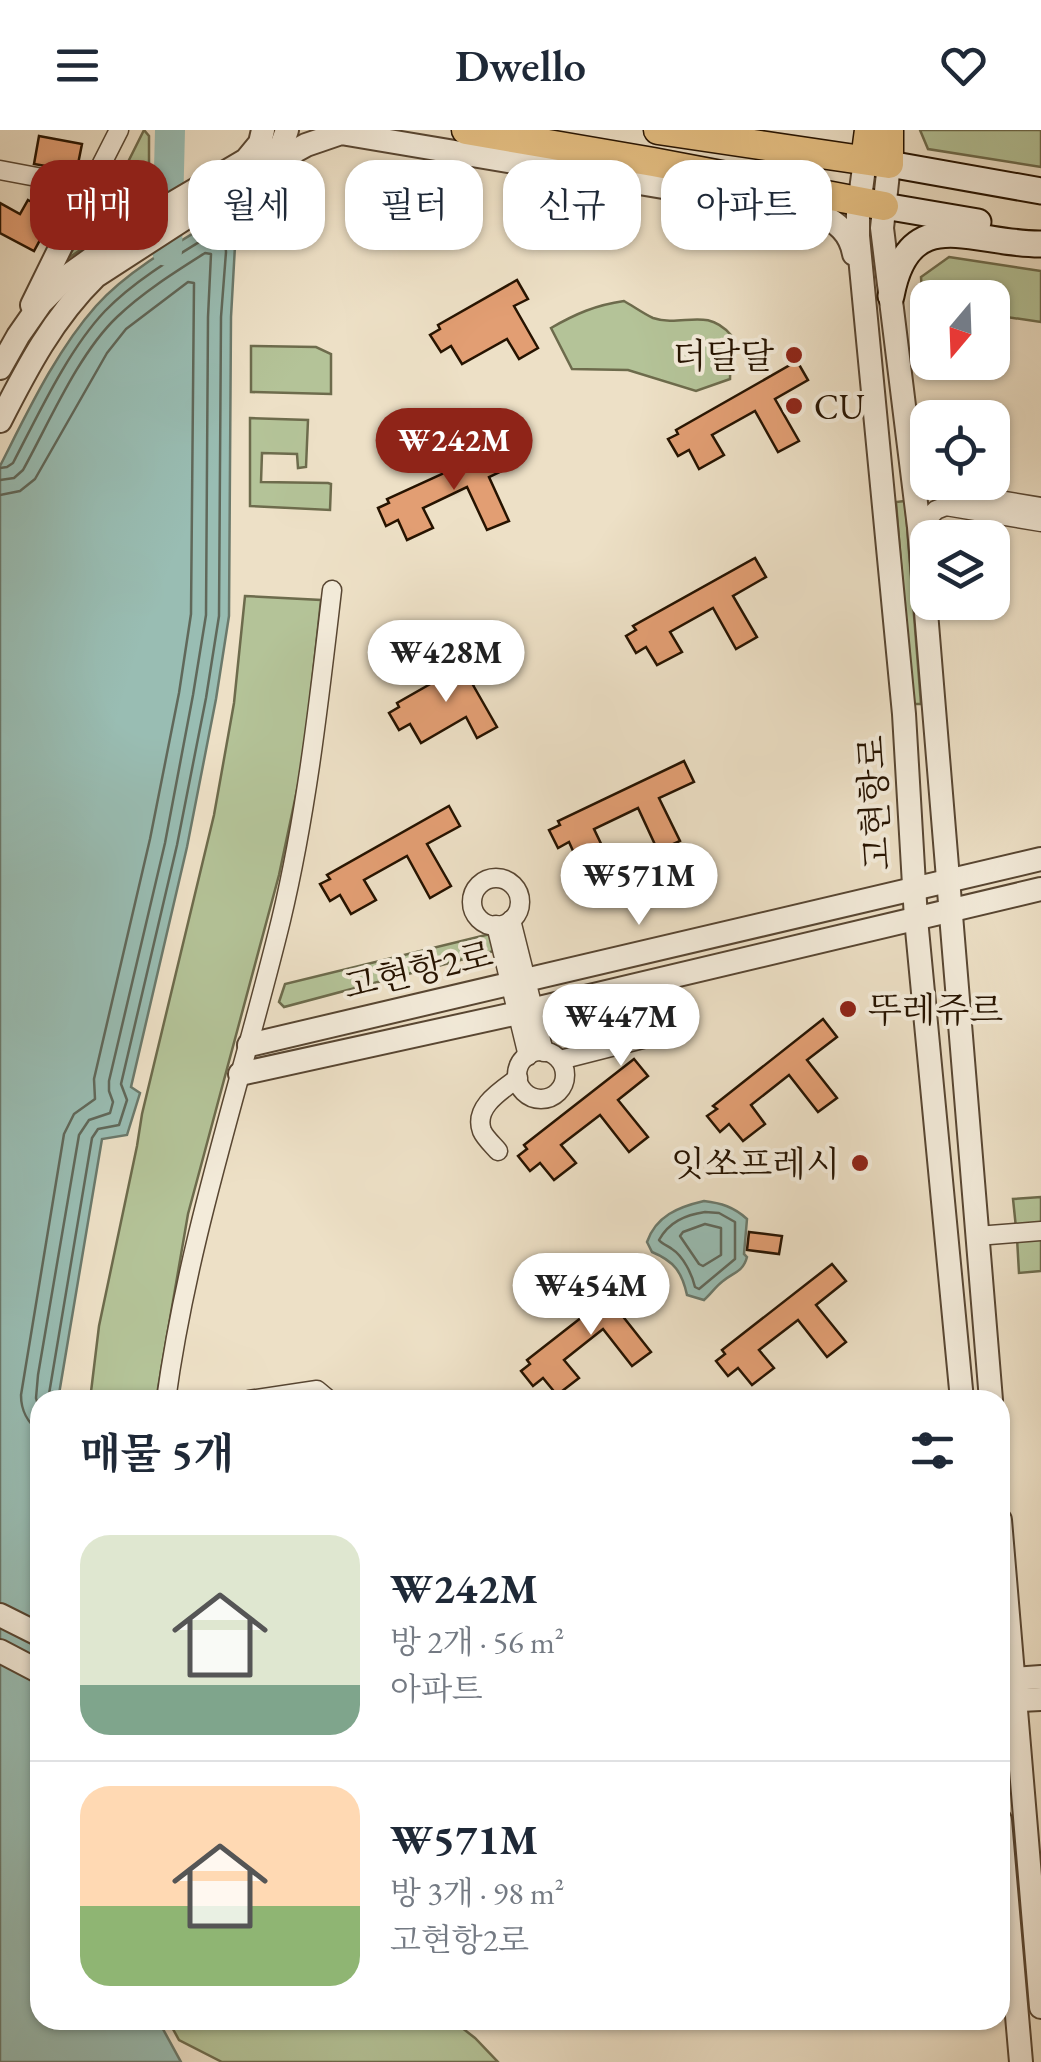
<!DOCTYPE html>
<html lang="ko">
<head>
<meta charset="utf-8">
<style>
	:root { --surface:#fff; --page:#f6f6f7; --text:#1f2937; --muted:#747a83; --line:#e0e1e3; --accent:#8f2418 }
	body { margin:0; font-family:"EB Garamond","Noto Serif KR",serif; background:var(--page); color:var(--text); height:100vh; display:flex; flex-direction:column; font-size:38px; white-space:nowrap }
	* { box-sizing:border-box; margin:0 }
	p { font-size:32px; color:var(--muted) }
	.icon { flex:none; width:55px; height:55px; fill:none; stroke:currentColor; stroke-width:2; stroke-linecap:round; stroke-linejoin:round }
	.map { position:relative; flex:1; overflow:hidden }
	.panel { position:absolute; left:30px; top:1260px; width:980px; height:640px; display:flex; flex-direction:column; background:var(--surface); border-radius:30px; box-shadow:0 2px 8px #0004 }
	.panel>* { flex:none }
	.top-card { position:absolute; left:30px; top:30px; width:982px; height:90px; display:flex; gap:20px }
	.needle { width:65px; rotate:199deg }
	.buttons { position:absolute; left:910px; top:150px; display:grid; gap:20px }
	.buttons a { display:grid; place-items:center; width:100px; height:100px; border-radius:20px; background:var(--surface); box-shadow:0 2px 8px #0004; font-size:50px }
	.price { position:absolute; translate:-50% -85px; padding:0 22px; border-radius:35px; background:#fff; color:#222; font-size:32px; line-height:65px; filter:drop-shadow(0 2px 5px #0008) }
	.price::after { content:''; position:absolute; left:50%; top:60px; width:30px; height:22px; margin-left:-15px; background:inherit; clip-path:polygon(0 0,100% 0,50% 100%) }
	.price.selected { background:var(--accent); color:#fff }
	ul { padding:0; list-style:none }
	li { display:flex; align-items:center; gap:30px; height:250px; padding:0 50px }
	li+li { border-top:2px solid var(--line) }
	li span { display:grid; place-items:center; flex:none; width:280px; height:200px; border-radius:30px; color:#555 }
	li>.icon { margin-inline-start:auto }
	span .icon { width:120px; height:120px; fill:#fffc; stroke-width:1 }
	li b { font-size:42px }
	h2 { display:flex; justify-content:space-between; align-items:center; height:120px; padding:0 50px; font-size:42px }
	.pill { padding:0 35px; border-radius:30px; background:var(--surface); box-shadow:0 2px 8px #0004; font-size:35px; line-height:90px }
	.pill.selected { background:var(--accent); color:#fff }
	header { display:flex; justify-content:space-between; align-items:center; height:130px; padding:0 50px; background:var(--surface); font-size:45px; font-weight:600 }
	.map>svg:first-child { display:block }
</style>
</head>
<body>
<header><svg class="icon" aria-label="menu" viewBox="0 0 24 24"><path d="M4 6h16M4 12h16M4 18h16"/></svg>Dwello<svg class="icon" aria-label="heart" viewBox="0 0 24 24"><path d="M12 20l-8-8c-3-5 5-10 8-4 3-6 11-1 8 4z"/></svg></header>
<div class="map">
<svg width="1041" height="1932" viewBox="0 0 1041 1932">
	<rect width="100%" height="100%" fill="#ede0c6"/>
	<filter id="stains"><feTurbulence type="fractalNoise" baseFrequency=".002" numOctaves="4"/><feColorMatrix values="0 0 0 0 .2 0 0 0 0 .09 0 0 0 0 .02 0 0 0 .5 -.17"/></filter>
	<radialGradient id="worn" r=".72"><stop offset=".6" stop-color="#630" stop-opacity="0"/><stop offset="1" stop-color="#630" stop-opacity=".3"/></radialGradient>
	<!-- green -->
	<g fill="#b4c398" stroke="#6d6b4c" stroke-width="2.5">
		<path d="M 144,0 L 149,6 L 149,72 L 142,73 L 115,58 Z"/>
		<path d="M 920,0 L 1041,0 L 1041,37 L 928,19 Z"/>
		<path d="M 97,81 L 119,94 L 67,129 Z"/>
		<path d="M 949,127 L 1041,141 L 1041,192 L 993,185 L 992,168 L 928,168 L 927,186 L 924,188 L 921,147 Z"/>
		<path d="M 624,171 C 633,176 644,184 653,188 C 683,198 705,176 731,205 L 730,249 L 696,261 L 628,240 L 572,239 L 551,198 C 575,184 596,175 624,171 Z"/>
		<path d="M 251,216 L 316,217 L 331,224 L 331,264 L 251,262 Z"/>
		<path d="M 250,288 L 308,290 L 306,337 L 298,338 L 297,324 L 262,323 L 261,352 L 328,353 L 331,354 L 330,380 L 250,376 Z"/>
		<path d="M 905,371 L 921,574 L 912,574 L 896,372 Z"/>
		<path d="M 245,466 L 321,470 L 304,627 L 279,745 L 188,1084 L 156,1270 L 90,1270 L 99,1196 L 137,1016 L 142,984 L 214,685 L 234,573 Z"/>
		<path d="M 490,804 L 494,821 L 284,877 L 279,872 L 285,854 Z"/>
		<path d="M 1041,1067 L 1041,1096 L 1016,1098 L 1013,1069 Z"/>
		<path d="M 1041,1107 L 1041,1141 L 1019,1143 L 1017,1108 Z"/>
		<path d="M 168,1890 L 452,1890 L 475,1908 L 498,1932 L 222,1932 L 179,1910 Z"/>
	</g>
	<!-- water -->
	<g fill="#99bdb3" stroke="#6b796b" stroke-width="2.5">
		<path d="M 243,77 L 248,78 L 251,82 L 236,98 L 231,187 L 229,486 L 216,569 L 187,717 L 131,957 L 140,963 L 127,1005 L 102,1009 L 58,1270 L 40,1270 L 40,1890 L 158,1890 L 181,1932 L 0,1932 L 0,336 C 27,283 56,221 96,176 C 132,136 190,106 236,78 Z"/>
		<path d="M 704,1071 C 721,1073 734,1077 747,1089 L 744,1124 L 747,1127 C 743,1142 734,1142 723,1151 C 716,1156 711,1164 704,1170 L 687,1165 C 682,1142 674,1131 652,1122 L 647,1112 C 656,1086 678,1077 704,1071 Z"/>
	</g>
	<g fill="none" stroke-linecap="round" stroke-linejoin="round">
		<!-- shore -->
		<g stroke="#60685a" stroke-width="2.5">
			<path d="M 0,338 L 7,337 L 13,333 C 38,285 68,220 105,181 C 137,148 180,124 219,100 L 224,101 L 226,122 L 221,187 L 219,486 L 206,568 L 177,715 L 121,954 L 127,970 L 119,995 L 98,999 L 92,1008 L 48,1270"/>
			<path d="M 0,350 L 14,348 L 23,340 C 49,293 78,224 117,187 C 143,162 175,142 205,123 L 211,124 L 208,187 L 206,485 L 193,565 L 165,713 L 109,951 L 109,961 L 113,972 L 110,983 L 89,990 L 79,1005 L 38,1245 L 36,1268 L 40,1282"/>
			<path d="M 0,365 L 20,361 L 35,349 L 107,223 L 126,199 L 188,152 L 194,153 L 191,484 L 179,563 L 150,709 L 94,949 L 95,969 L 74,984 L 64,1004 L 21,1265 C 21,1281 27,1292 40,1302"/>
			<path d="M 705,1082 L 719,1083 L 735,1092 L 735,1129 L 699,1159 L 695,1157 C 692,1144 683,1126 672,1119 C 668,1116 662,1114 659,1110 C 669,1092 685,1085 705,1082 Z"/>
			<path d="M 705,1094 L 721,1098 L 721,1125 L 703,1136 L 699,1134 L 680,1106 L 683,1102 Z"/>
		</g>
		<!-- river -->
		<path stroke="#99bdb3" stroke-width="30" d="M 167,121 L 170,0"/>
	</g>
	<!-- building -->
	<g fill="#e29e73" stroke="#261300" stroke-width="2.5">
		<path d="M 39,6 L 82,14 L 78,34 L 69,40 L 34,34 Z"/>
		<path d="M 28,70 L 54,84 L 34,121 L 0,103 L 0,73 L 20,84 Z"/>
		<path d="M 517,150 L 528,169 L 514,176 L 538,218 L 519,229 L 507,209 L 462,234 L 451,216 L 441,222 L 430,205 L 440,199 L 438,195 Z"/>
		<path d="M 797,231 L 808,250 L 775,269 L 799,311 L 778,322 L 755,281 L 712,305 L 724,325 L 699,339 L 689,320 L 678,326 L 668,309 L 678,304 L 676,300 Z"/>
		<path d="M 514,311 L 523,331 L 489,347 L 509,391 L 487,400 L 467,357 L 423,378 L 433,398 L 407,410 L 398,390 L 386,396 L 378,378 L 389,373 L 387,369 Z"/>
		<path d="M 755,428 L 766,447 L 733,466 L 757,507 L 736,519 L 713,478 L 670,502 L 682,522 L 657,535 L 646,517 L 636,523 L 626,506 L 636,500 L 633,496 Z"/>
		<path d="M 476,528 L 486,547 L 473,555 L 497,597 L 477,608 L 466,587 L 421,613 L 410,594 L 399,600 L 389,583 L 399,577 L 397,573 Z"/>
		<path d="M 684,631 L 694,652 L 659,668 L 680,711 L 658,721 L 638,678 L 594,699 L 604,720 L 578,732 L 569,712 L 558,718 L 549,700 L 560,695 L 558,691 Z"/>
		<path d="M 449,676 L 460,696 L 427,714 L 451,756 L 430,768 L 407,726 L 364,750 L 376,770 L 351,784 L 340,765 L 330,771 L 320,754 L 330,749 L 327,745 Z"/>
		<path d="M 823,889 L 837,907 L 807,930 L 837,968 L 818,982 L 789,945 L 751,975 L 765,994 L 743,1011 L 729,994 L 720,1002 L 707,986 L 717,979 L 713,976 Z"/>
		<path d="M 634,929 L 648,946 L 618,970 L 648,1007 L 629,1022 L 600,985 L 561,1015 L 576,1033 L 554,1050 L 540,1033 L 530,1041 L 518,1026 L 527,1019 L 524,1015 Z"/>
		<path d="M 749,1102 L 782,1106 L 779,1124 L 747,1120 Z"/>
		<path d="M 832,1134 L 846,1151 L 816,1175 L 846,1212 L 827,1227 L 798,1190 L 759,1220 L 774,1238 L 752,1255 L 738,1238 L 728,1246 L 716,1231 L 725,1224 L 722,1220 Z"/>
		<path d="M 637,1144 L 651,1161 L 621,1184 L 651,1222 L 632,1236 L 603,1199 L 564,1230 L 579,1248 L 557,1265 L 543,1248 L 533,1256 L 521,1241 L 530,1234 L 527,1230 Z"/>
	</g>
	<g fill="none" stroke-linecap="round" stroke-linejoin="round">
		<defs>
			<g id="minor">
				<path d="M 0,40 L 90,57 L 119,0"/>
				<path d="M 911,343 L 932,359 L 1041,377"/>
				<path d="M 919,397 L 936,380 L 946,376 L 1041,392"/>
				<circle cx="496" cy="772" r="24"/>
				<path d="M 511,790 L 544,922"/>
				<path d="M 496,795 L 528,926"/>
				<circle cx="541" cy="945" r="24"/>
				<path d="M 560,930 L 670,902"/>
				<path d="M 498,1021 C 493,1015 485,1008 482,1001 C 473,977 502,960 518,948"/>
				<path d="M 977,1106 L 1041,1101"/>
				<path d="M 166,1270 C 188,1107 242,950 281,790 C 307,681 319,571 332,460"/>
				<path d="M 249,1270 L 317,1260 L 329,1270"/>
			</g>
			<g id="tertiary">
				<path d="M 865,30 L 858,83 L 858,106 L 904,584 L 916,789 L 962,1270"/>
				<path d="M 264,33 L 282,14 L 287,0"/>
				<path d="M 889,34 L 882,98 L 919,397 L 991,1270"/>
				<path d="M 32,175 L 90,57"/>
				<path d="M 0,238 L 18,206 L 41,173 L 69,145 L 151,86 L 246,30 L 260,13 L 263,0"/>
				<path d="M 0,291 C 27,238 53,188 96,146 L 255,43 L 306,15 L 341,3 L 819,83 C 837,93 850,102 854,124"/>
				<path d="M 249,915 L 1041,729"/>
				<path d="M 240,944 L 518,883 L 1041,759"/>
				<path d="M 1000,1390 L 1041,1877"/>
				<path d="M 0,1485 L 40,1505"/>
				<path d="M 0,1521 L 40,1542"/>
				<path d="M 1000,1550 L 1041,1547"/>
				<path d="M 1003,1571 L 1041,1569"/>
				<path d="M 1000,1690 L 1021,1932"/>
			</g>
			<g id="secondary">
				<path d="M 889,34 L 1041,61"/>
				<path d="M 884,76 L 978,92"/>
				<path d="M 891,166 C 909,70 973,115 1041,114"/>
			</g>
			<g id="primary">
				<path d="M 466,0 L 653,32 L 884,76"/>
				<path d="M 658,0 L 889,34 L 889,0"/>
				<path d="M 865,30 L 869,0"/>
			</g>
		</defs>
		<!-- minor casing -->
		<use href="#minor" stroke="#584632" stroke-width="21"/>
		<!-- tertiary casing -->
		<use href="#tertiary" stroke="#584632" stroke-width="26"/>
		<!-- secondary casing -->
		<use href="#secondary" stroke="#261300" stroke-width="29"/>
		<!-- primary casing -->
		<use href="#primary" stroke="#261300" stroke-width="31"/>
		<!-- minor -->
		<use href="#minor" stroke="#f3ebda" stroke-width="18"/>
		<!-- tertiary -->
		<use href="#tertiary" stroke="#f3ebda" stroke-width="22"/>
		<!-- secondary -->
		<use href="#secondary" stroke="#f3ebda" stroke-width="25"/>
		<!-- primary -->
		<use href="#primary" stroke="#e6c083" stroke-width="28"/>
	</g>
	<!-- markers -->
	<g fill="#8f2418" stroke="#f3ebda" stroke-width="4">
		<circle cx="794" cy="225" r="10"/>
		<circle cx="794" cy="276" r="10"/>
		<circle cx="848" cy="879" r="10"/>
		<circle cx="860" cy="1033" r="10"/>
	</g>
	<g text-anchor="middle" dominant-baseline="central" stroke-width="8" stroke-linejoin="round" paint-order="stroke">
		<!-- poi labels -->
		<g font-size="35" fill="#261300" stroke="#f3ebda" text-anchor="end">
			<text x="774" y="225">더달달</text>
			<text x="814" y="276" text-anchor="start">CU</text>
			<text x="868" y="879" text-anchor="start">뚜레쥬르</text>
			<text x="840" y="1033">잇쏘프레시</text>
		</g>
		<!-- street labels -->
		<g font-size="35" fill="#261300" stroke="#f3ebda">
			<text transform="translate(874 673) rotate(-93)">고현항로</text>
			<text transform="translate(418 840) rotate(-13)">고현항2로</text>
		</g>
	</g>
	<rect width="100%" height="100%" filter="url(#stains)"/>
	<rect width="100%" height="100%" fill="url(#worn)"/>
</svg>
<div class="buttons">
<a><svg class="needle" viewBox="-14 -14 28 28"><path d="M0-13l5 13h-10z" fill="#e53935"/><path d="M0 13l5-13h-10z" fill="#747a83"/></svg></a>
<a><svg class="icon" aria-label="locate" viewBox="0 0 24 24"><circle cx="12" cy="12" r="6"/><path d="M12 2v4M12 18v4M2 12h4M18 12h4"/></svg></a>
<a><svg class="icon" aria-label="layers" viewBox="0 0 24 24"><path d="M12 4l9 5-9 5-9-5zM3 14l9 5 9-5"/></svg></a>
</div>
<b class="price selected" style="left:454px;top:363px">₩242M</b>
<b class="price" style="left:446px;top:575px">₩428M</b>
<b class="price" style="left:639px;top:798px">₩571M</b>
<b class="price" style="left:621px;top:939px">₩447M</b>
<b class="price" style="left:591px;top:1208px">₩454M</b>
<div class="top-card">
<a class="pill selected">매매</a>
<a class="pill">월세</a>
<a class="pill">필터</a>
<a class="pill">신규</a>
<a class="pill">아파트</a>
</div>
<section class="panel">
<h2>매물 5개<svg class="icon" aria-label="filters" viewBox="0 0 24 24"><path d="M4 7h16M4 17h16"/><circle cx="9" cy="7" r="2"/><circle cx="15" cy="17" r="2"/></svg></h2>
<ul>
<li><span style="background:linear-gradient(#dfe7d0 75%,#7fa58c 0)"><svg class="icon" aria-label="home" viewBox="0 0 24 24"><path d="M3 11l9-7 9 7M6 9v11h12V9"/></svg></span><div><b>₩242M</b><p>방 2개 · 56 m²</p><p>아파트</p></div></li>
<li><span style="background:linear-gradient(#ffd9b3 60%,#8fb573 0)"><svg class="icon" aria-label="home" viewBox="0 0 24 24"><path d="M3 11l9-7 9 7M6 9v11h12V9"/></svg></span><div><b>₩571M</b><p>방 3개 · 98 m²</p><p>고현항2로</p></div></li>
</ul>
</section>
</div>
</body>
</html>
